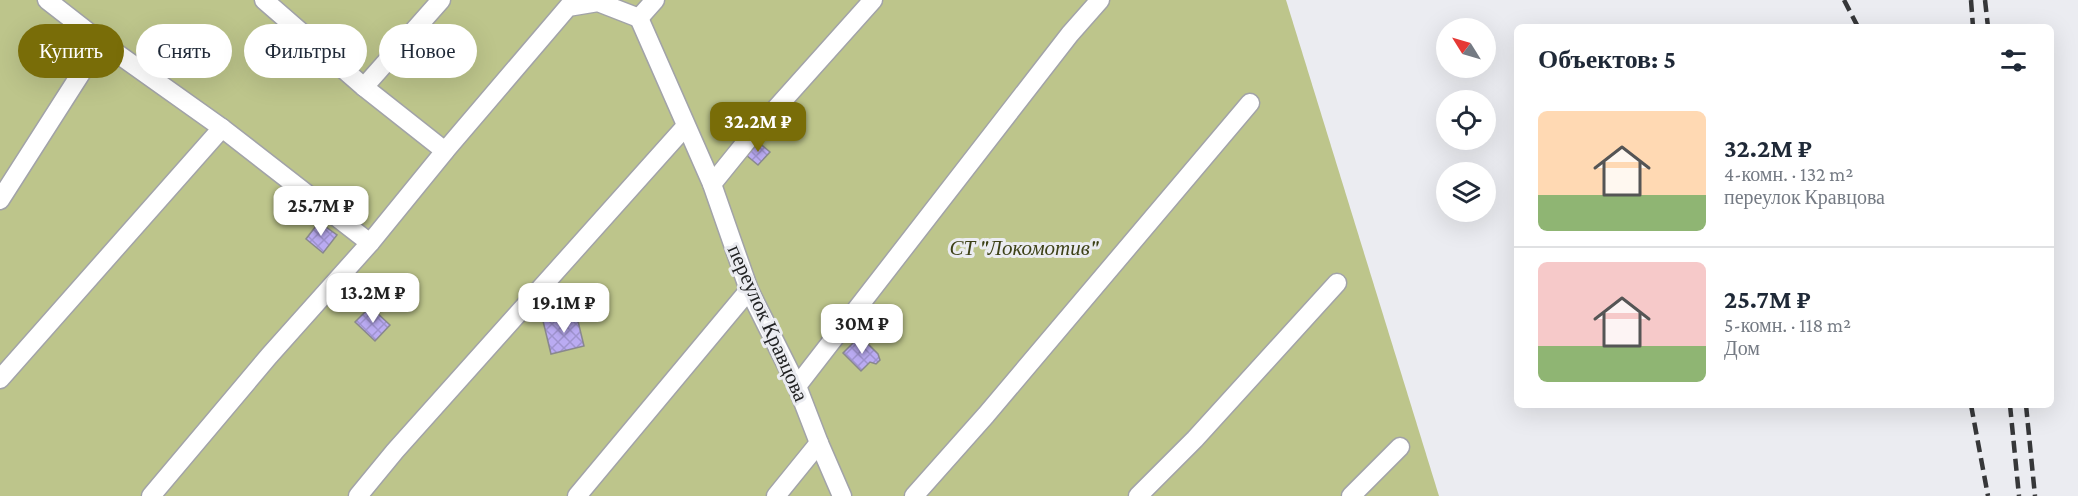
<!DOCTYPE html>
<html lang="ru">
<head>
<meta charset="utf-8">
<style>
	:root { --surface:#fff; --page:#f6f6f7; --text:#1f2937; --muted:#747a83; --line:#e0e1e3; --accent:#796d08 }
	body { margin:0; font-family:"Crimson Pro",serif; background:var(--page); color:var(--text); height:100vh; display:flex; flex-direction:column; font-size:22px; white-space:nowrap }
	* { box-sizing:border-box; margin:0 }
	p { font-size:20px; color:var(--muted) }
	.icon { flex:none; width:33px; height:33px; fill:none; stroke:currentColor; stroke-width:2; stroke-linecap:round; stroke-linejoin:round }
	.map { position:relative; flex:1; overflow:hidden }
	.panel { position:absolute; left:1514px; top:24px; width:540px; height:384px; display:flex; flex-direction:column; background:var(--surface); border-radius:9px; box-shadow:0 6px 24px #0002 }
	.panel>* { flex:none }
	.top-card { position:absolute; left:18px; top:24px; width:570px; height:54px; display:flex; gap:12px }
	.needle { width:39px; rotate:307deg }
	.controls { position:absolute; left:1436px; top:18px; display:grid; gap:12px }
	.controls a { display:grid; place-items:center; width:60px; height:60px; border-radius:50%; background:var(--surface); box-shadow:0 6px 24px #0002; font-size:30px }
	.price { position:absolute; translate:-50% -51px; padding:0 14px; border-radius:12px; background:#fff; color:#222; font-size:20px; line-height:39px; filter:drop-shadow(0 2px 3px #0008) }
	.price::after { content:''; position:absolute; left:50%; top:36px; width:18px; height:14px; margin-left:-9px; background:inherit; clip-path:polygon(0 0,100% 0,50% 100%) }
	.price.current { background:var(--accent); color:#fff }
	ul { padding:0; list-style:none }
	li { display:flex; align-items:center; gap:18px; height:150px; padding:0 24px }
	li+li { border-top:2px solid var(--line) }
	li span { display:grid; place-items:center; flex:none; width:168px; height:120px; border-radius:9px; color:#555 }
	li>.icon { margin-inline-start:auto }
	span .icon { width:72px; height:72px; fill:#fffc; stroke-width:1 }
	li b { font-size:26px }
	h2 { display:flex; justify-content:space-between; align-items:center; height:72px; padding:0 24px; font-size:26px }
	.chip { padding:0 21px; border-radius:27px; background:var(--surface); box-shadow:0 6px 24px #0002; font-size:21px; line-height:54px }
	.chip.current { background:var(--accent); color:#fff }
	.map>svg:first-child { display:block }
</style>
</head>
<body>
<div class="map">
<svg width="2078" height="496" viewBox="0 0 2078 496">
	<defs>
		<pattern id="building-cross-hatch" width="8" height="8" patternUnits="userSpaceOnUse" patternTransform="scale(1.5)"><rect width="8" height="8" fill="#baabf2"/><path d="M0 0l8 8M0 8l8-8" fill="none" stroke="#9f93cf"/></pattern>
	</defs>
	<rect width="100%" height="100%" fill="#ebecf1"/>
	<!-- green -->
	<path fill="#bdc58b" d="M 0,0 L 1286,0 L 1439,496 L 0,496 Z"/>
	<!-- building -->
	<g fill="url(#building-cross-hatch)" stroke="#89888d" stroke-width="1.5">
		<path d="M 757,141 L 770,152 L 758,165 L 746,155 Z"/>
		<path d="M 319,222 L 337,235 L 323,253 L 306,239 Z"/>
		<path d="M 367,310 L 372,315 L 375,311 L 390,325 L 375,341 L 355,322 Z"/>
		<path d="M 576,313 L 584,346 L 551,354 L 543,321 Z"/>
		<path d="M 863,339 L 878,354 L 880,360 L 876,364 L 870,362 L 861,371 L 843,353 L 855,341 L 858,344 Z"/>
	</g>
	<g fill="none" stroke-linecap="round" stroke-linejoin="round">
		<defs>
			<g id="street">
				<path d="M 47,0 L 101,42 L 222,128 L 370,243"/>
				<path d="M 264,0 L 364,87 L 445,151"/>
				<path d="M 639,18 L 712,184 L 749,290 L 797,386 L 819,443 L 842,496"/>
				<path d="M 639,18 L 655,0"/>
				<path d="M 364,87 L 441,0"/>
				<path d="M 712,184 L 746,142 L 873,0"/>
				<path d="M 0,200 L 101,42"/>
				<path d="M 0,379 L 222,128"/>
				<path d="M 797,386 L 1070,34 L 1100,0"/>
				<path d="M 151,496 L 269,356 L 370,243 L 445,151 L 568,7 L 598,2 L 639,18"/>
				<path d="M 358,496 L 395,451 L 685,127"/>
				<path d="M 577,496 L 749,290"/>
				<path d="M 776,496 L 819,443"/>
				<path d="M 914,496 L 986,415 L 1250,103"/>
				<path d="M 1138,496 L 1195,439 L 1337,283"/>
				<path d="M 1351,496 L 1400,447"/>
			</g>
		</defs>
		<!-- street casing -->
		<use href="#street" stroke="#a2a3a8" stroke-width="21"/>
		<!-- street -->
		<use href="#street" stroke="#fff" stroke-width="18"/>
		<!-- rail -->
		<g stroke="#363739" stroke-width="4.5" stroke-dasharray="12 6" stroke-linecap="butt">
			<path d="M 1844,0 L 1858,27"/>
			<path d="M 1971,0 L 1973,27"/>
			<path d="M 1985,0 L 1988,27"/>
			<path d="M 1971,405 L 1988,496"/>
			<path d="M 2010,405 L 2019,496"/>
			<path d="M 2026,405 L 2035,496"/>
		</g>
	</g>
	<g text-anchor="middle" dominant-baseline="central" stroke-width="6" stroke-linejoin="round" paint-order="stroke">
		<!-- park labels -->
		<g font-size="21" font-style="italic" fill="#3d4117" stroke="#ebecf1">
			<text x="1024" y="248">СТ "Локомотив"</text>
		</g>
		<!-- street labels -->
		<g font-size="21" fill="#1f2021" stroke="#ebecf1">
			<text transform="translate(768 323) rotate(66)">переулок Кравцова</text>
		</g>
	</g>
</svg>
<div class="controls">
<a><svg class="needle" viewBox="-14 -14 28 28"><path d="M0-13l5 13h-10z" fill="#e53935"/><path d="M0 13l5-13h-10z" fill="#747a83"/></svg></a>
<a><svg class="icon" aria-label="locate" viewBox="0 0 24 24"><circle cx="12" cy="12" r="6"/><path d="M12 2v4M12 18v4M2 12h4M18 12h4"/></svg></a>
<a><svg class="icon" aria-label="layers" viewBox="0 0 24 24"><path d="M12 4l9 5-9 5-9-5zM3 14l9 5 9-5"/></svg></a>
</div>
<b class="price current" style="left:758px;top:153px">32.2M ₽</b>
<b class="price" style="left:321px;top:237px">25.7M ₽</b>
<b class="price" style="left:373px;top:324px">13.2M ₽</b>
<b class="price" style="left:564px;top:334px">19.1M ₽</b>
<b class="price" style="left:862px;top:355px">30M ₽</b>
<div class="top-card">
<a class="chip current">Купить</a>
<a class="chip">Снять</a>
<a class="chip">Фильтры</a>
<a class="chip">Новое</a>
</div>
<section class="panel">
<h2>Объектов: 5<svg class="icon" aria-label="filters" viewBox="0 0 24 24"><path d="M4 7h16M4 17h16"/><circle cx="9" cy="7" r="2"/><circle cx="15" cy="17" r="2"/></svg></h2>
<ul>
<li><span style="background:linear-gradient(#ffd9b3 70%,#8fb573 0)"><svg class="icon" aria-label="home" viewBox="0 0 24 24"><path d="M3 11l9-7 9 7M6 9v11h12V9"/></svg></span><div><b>32.2M ₽</b><p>4-комн. · 132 m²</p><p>переулок Кравцова</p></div></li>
<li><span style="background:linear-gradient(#f6c9c9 70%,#8fb573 0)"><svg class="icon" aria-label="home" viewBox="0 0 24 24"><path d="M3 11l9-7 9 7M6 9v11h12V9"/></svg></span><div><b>25.7M ₽</b><p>5-комн. · 118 m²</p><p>Дом</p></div></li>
</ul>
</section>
</div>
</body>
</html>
